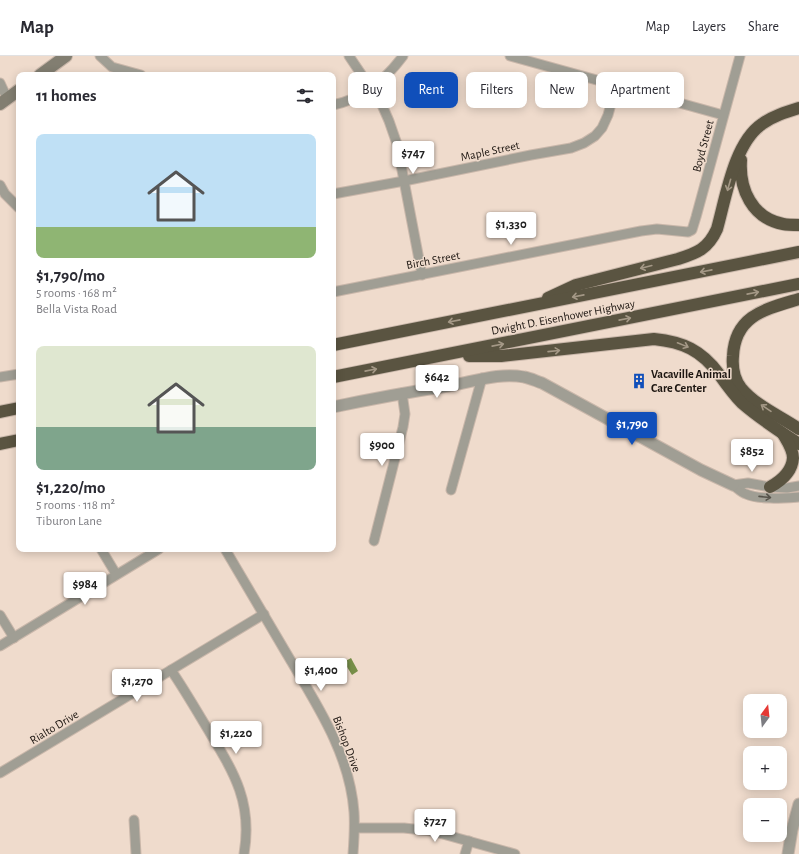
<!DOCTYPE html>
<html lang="en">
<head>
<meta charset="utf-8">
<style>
	:root { --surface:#fff; --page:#f2f2f3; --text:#2b2b33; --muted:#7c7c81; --line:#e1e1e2; --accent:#104fba }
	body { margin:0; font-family:"Alegreya Sans",sans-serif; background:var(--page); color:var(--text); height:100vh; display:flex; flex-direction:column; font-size:15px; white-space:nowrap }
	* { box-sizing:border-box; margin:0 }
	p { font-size:13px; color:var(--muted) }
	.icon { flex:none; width:22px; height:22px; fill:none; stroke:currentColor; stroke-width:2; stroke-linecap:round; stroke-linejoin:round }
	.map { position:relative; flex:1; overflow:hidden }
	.side { position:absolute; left:16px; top:16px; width:320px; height:480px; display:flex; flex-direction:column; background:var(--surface); border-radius:8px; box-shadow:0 2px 10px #0003 }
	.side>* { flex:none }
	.top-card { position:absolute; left:348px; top:16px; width:380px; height:36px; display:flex; gap:8px }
	.needle { width:26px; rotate:15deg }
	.controls { position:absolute; left:743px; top:638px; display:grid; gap:8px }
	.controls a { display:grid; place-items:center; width:44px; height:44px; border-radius:8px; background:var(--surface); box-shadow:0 2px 10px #0003; font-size:20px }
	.price { position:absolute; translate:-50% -34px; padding:0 9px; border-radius:4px; background:#fff; color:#222; font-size:13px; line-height:26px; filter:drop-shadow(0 1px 2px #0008) }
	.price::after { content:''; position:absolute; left:50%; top:24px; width:12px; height:9px; margin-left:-6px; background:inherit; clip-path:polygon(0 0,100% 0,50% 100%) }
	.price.on { background:var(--accent); color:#fff }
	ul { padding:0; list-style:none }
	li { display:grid; align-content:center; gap:8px; height:212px; padding:0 20px }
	li span { display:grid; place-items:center; height:124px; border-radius:8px; color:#555 }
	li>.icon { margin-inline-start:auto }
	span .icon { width:72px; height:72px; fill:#fffc; stroke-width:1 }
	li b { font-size:17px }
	h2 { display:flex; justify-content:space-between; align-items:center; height:48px; padding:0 20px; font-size:17px }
	.chip { padding:0 14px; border-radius:8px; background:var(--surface); box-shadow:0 2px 10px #0003; font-size:14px; line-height:36px }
	.chip.on { background:var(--accent); color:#fff }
	header { display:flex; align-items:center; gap:24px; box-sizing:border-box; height:56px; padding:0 20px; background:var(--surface); border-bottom:1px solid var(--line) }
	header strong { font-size:19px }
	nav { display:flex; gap:22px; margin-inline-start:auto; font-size:14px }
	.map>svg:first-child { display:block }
</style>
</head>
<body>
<header>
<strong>Map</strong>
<nav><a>Map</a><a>Layers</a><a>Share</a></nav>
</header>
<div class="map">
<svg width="799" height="798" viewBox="0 0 799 798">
	<rect width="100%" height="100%" fill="#efdbcc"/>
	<!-- water -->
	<path fill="#768e48" d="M 351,602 L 358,615 L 352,619 L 344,606 Z"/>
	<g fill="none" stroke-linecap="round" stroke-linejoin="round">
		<defs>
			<g id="minor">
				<path d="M 100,0 L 112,11 L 141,19"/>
				<path d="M 349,0 L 382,49 L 389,65 L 397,88 L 422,219"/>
				<path d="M 510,0 L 723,59"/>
				<path d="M 0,27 L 7,42"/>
				<path d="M 333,49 C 362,43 386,23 403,0"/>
				<path d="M 0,129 L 5,138 L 19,152"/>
				<path d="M 333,138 L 404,125 L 531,99 L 571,92 L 584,87 L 595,80 L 602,72 L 608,59 L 616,29"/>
				<path d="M 333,236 L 641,175 L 657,173 L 688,176 L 692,174 L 696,161 L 740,0"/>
				<path d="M 0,321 L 19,318"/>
				<path d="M 733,429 C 737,432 742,437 746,438 C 760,444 784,442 799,441"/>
				<path d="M 733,429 L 748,427 L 770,431 L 787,432 L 799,430"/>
				<path d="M 451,434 L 482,322"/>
				<path d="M 374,485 L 403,371 L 405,358 L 402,337"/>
				<path d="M 101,493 L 116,518"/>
				<path d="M 225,493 C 247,530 269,568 291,605 C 319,652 350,700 354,756 C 355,770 354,784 353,798"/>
				<path d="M 0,559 L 14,582"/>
				<path d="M 0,590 L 159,493"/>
				<path d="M 171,614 C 184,633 195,652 207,672 C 233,715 253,745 244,798"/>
				<path d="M 0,717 L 264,558"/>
				<path d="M 134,764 L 136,798"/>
				<path d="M 355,772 L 404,772 L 432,775 L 515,798"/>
				<path d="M 465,798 L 469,785"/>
			</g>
			<g id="tertiary">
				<path d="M 333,351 C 371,343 409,336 448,330 C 473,326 499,316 524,321 C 530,322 536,325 542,327 L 701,414 L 733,429"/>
				<path d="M 788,798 L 792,774 L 799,748"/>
			</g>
			<g id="secondary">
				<path d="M 40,19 L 66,0"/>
				<path d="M 0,48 L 19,34"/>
			</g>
			<g id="motorway">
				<path d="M 741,104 C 739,133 752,162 783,168 C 788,169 794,169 799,169"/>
				<path d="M 548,242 L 576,229 L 678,203 C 697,197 708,193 717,173 C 726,141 734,87 762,68 C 773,60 786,56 799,52"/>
				<path d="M 799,243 C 766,253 735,259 733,300 C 732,311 734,323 741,332 C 756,350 780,360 799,373"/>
				<path d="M 333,289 L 799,196"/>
				<path d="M 469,300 L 501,300 L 654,283 C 683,286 701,294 719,318 C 726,328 733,338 742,347 C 759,362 779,375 799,388"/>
				<path d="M 333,321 L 799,228"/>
				<path d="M 0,356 L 19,352"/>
				<path d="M 0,388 L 19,384"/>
				<path d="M 770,431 C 781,425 792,416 793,402 C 793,393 787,385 783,378"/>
			</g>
		</defs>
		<!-- minor casing -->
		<use href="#minor" stroke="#c9b7aa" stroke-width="11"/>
		<!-- tertiary casing -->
		<use href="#tertiary" stroke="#c9b7aa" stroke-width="13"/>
		<!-- secondary casing -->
		<use href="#secondary" stroke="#c9b7aa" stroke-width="14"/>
		<!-- motorway casing -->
		<use href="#motorway" stroke="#c9b7aa" stroke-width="14"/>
		<!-- minor -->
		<use href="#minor" stroke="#a09e94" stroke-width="9"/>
		<!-- tertiary -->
		<use href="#tertiary" stroke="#a09e94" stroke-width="11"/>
		<!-- secondary -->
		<use href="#secondary" stroke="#827e71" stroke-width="12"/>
		<!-- motorway -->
		<use href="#motorway" stroke="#5a5441" stroke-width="12"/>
	</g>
	<!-- one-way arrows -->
	<defs><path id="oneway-shaft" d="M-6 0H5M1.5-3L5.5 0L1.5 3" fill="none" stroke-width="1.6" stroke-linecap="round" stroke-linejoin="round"/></defs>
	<g stroke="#a49886">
		<use href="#oneway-shaft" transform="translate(729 129) rotate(106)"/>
		<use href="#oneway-shaft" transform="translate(646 211) rotate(166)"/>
		<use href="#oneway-shaft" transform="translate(706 215) rotate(169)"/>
		<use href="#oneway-shaft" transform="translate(753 237) rotate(-11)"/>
		<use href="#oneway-shaft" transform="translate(578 240) rotate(169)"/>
		<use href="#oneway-shaft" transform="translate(625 263) rotate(-11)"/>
		<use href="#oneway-shaft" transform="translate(454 265) rotate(169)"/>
		<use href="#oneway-shaft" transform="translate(498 289) rotate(-11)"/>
		<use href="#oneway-shaft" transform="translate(683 289) rotate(22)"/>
		<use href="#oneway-shaft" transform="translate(554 295) rotate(-6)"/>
		<use href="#oneway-shaft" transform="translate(371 314) rotate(-11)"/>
		<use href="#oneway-shaft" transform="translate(766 352) rotate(-146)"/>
	</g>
	<use stroke="#57534b" href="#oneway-shaft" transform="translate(765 441) rotate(6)"/>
	<!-- icons -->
	<defs>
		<symbol id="building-bare" viewBox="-9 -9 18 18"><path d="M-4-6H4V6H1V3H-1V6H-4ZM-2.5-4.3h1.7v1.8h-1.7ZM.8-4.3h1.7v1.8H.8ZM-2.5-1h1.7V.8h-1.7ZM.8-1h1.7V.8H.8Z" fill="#104fba" stroke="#efdbcc" stroke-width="2.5" paint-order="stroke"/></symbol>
	</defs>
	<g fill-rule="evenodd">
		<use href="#building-bare" x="628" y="314" width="22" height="22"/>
	</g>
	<g text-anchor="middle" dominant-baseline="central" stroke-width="3" stroke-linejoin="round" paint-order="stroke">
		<!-- street labels -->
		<g font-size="12" fill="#1c1510" stroke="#efdbcc">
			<text transform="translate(703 90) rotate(-75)">Boyd Street</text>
			<text transform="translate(490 95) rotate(-12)">Maple Street</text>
			<text transform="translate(433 204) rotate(-11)">Birch Street</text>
			<text transform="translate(563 261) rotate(-11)">Dwight D. Eisenhower Highway</text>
			<text transform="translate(54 671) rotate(-31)">Rialto Drive</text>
			<text transform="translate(347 688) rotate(69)">Bishop Drive</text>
		</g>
		<!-- poi labels -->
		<g font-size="12" font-weight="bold" fill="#1c1510" stroke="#efdbcc" text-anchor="start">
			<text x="651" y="318">Vacaville Animal<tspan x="651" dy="14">Care Center</tspan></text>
		</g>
	</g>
</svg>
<div class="controls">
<a><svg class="needle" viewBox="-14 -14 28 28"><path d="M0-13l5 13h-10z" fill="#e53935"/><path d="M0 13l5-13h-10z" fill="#7c7c81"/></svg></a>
<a>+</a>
<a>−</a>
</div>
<b class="price" style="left:413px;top:119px">$747</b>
<b class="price" style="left:511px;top:190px">$1,330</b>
<b class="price" style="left:437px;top:343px">$642</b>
<b class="price on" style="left:632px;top:390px">$1,790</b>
<b class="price" style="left:382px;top:411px">$900</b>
<b class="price" style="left:752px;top:417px">$852</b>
<b class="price" style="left:85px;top:550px">$984</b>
<b class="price" style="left:321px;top:636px">$1,400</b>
<b class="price" style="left:137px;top:647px">$1,270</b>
<b class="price" style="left:236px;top:699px">$1,220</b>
<b class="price" style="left:435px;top:787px">$727</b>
<div class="top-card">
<a class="chip">Buy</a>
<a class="chip on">Rent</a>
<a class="chip">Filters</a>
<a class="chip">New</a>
<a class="chip">Apartment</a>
</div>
<section class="side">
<h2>11 homes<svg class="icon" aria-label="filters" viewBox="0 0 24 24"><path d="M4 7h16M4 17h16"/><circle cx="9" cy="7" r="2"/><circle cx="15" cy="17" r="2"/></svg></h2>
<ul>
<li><span style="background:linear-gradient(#bfe0f5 75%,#8fb573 0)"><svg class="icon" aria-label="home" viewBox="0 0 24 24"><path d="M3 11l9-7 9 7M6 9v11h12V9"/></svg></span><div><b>$1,790/mo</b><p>5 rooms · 168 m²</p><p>Bella Vista Road</p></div></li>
<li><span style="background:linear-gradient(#dfe7d0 65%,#7fa58c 0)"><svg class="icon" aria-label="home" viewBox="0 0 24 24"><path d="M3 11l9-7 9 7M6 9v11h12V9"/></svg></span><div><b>$1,220/mo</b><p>5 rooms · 118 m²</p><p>Tiburon Lane</p></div></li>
</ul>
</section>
</div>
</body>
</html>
